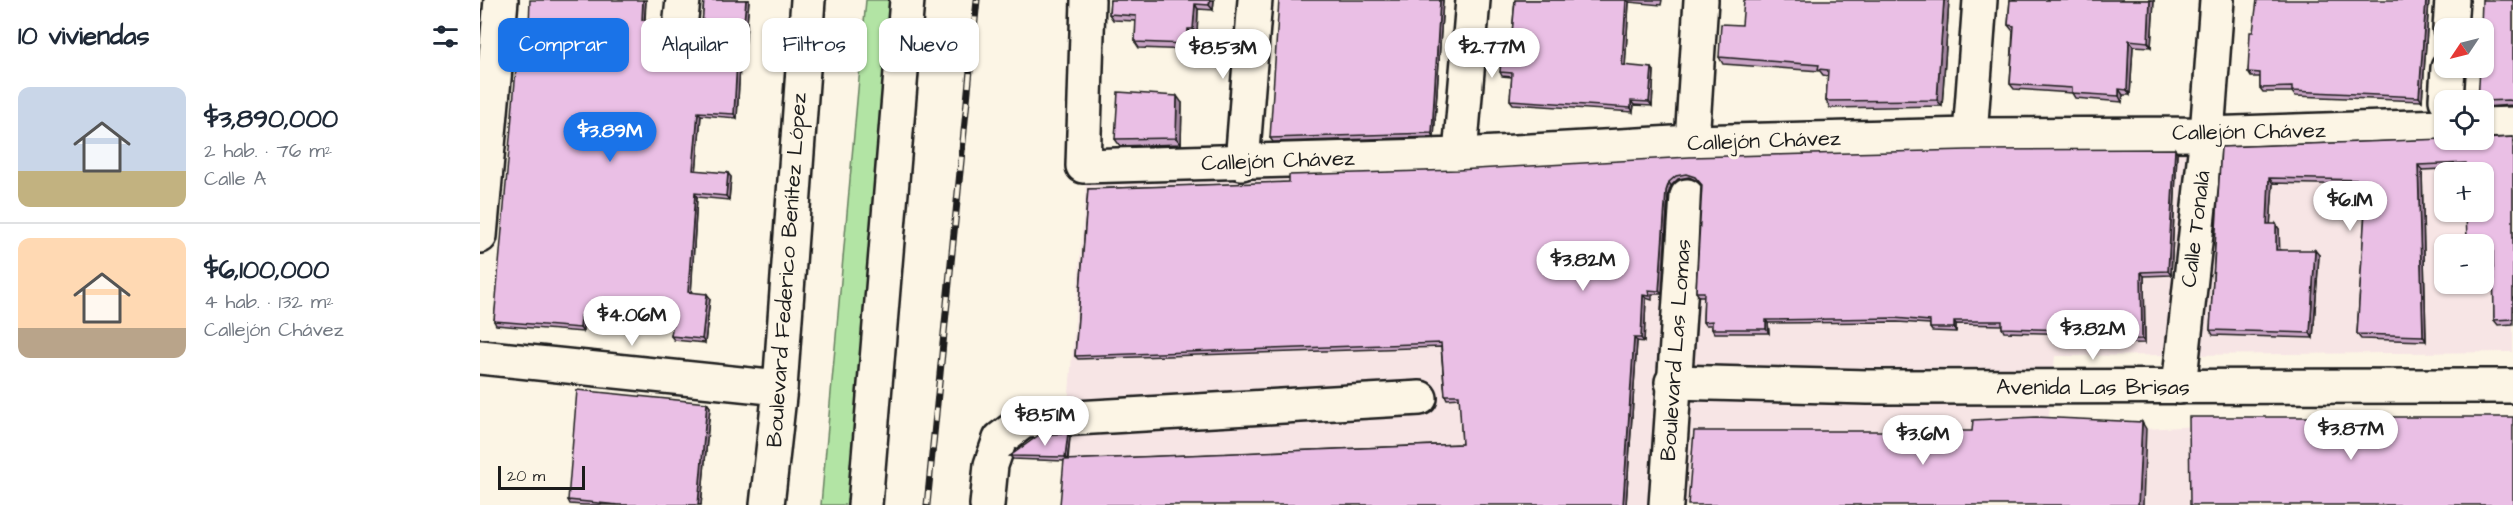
<!DOCTYPE html>
<html lang="es">
<head>
<meta charset="utf-8">
<style>
	:root { --surface:#fff; --page:#f6f6f7; --text:#1f2937; --muted:#747a83; --line:#e0e1e3; --accent:#1a73e8 }
	body { margin:0; font-family:"Architects Daughter",sans-serif; background:var(--page); color:var(--text); height:100vh; display:flex; flex-direction:column; font-size:22px; white-space:nowrap }
	* { box-sizing:border-box; margin:0 }
	p { font-size:20px; color:var(--muted) }
	.icon { flex:none; width:33px; height:33px; fill:none; stroke:currentColor; stroke-width:2; stroke-linecap:round; stroke-linejoin:round }
	.map { position:relative; flex:1; overflow:hidden }
	.sheet { display:flex; flex-direction:column; background:var(--surface); width:480px }
	.sheet>* { flex:none }
	.top-card { position:absolute; left:18px; top:18px; width:570px; height:54px; display:flex; gap:12px }
	.needle { width:39px; rotate:235deg }
	.tools { position:absolute; left:1954px; top:18px; display:grid; gap:12px }
	.tools a { display:grid; place-items:center; width:60px; height:60px; border-radius:12px; background:var(--surface); box-shadow:0 2px 4px #0004; font-size:30px }
	.scale { position:absolute; left:18px; bottom:15px; width:87px; box-sizing:border-box; padding-left:6px; border:3px solid #1c1c1c; border-top:0; font-size:16px; line-height:21px; white-space:nowrap; color:#1c1c1c; -webkit-text-stroke:4px #fcf5e5; paint-order:stroke }
	.price { position:absolute; translate:-50% -51px; padding:0 14px; border-radius:21px; background:#fff; color:#222; font-size:20px; line-height:39px; filter:drop-shadow(0 2px 3px #0008) }
	.price::after { content:''; position:absolute; left:50%; top:36px; width:18px; height:14px; margin-left:-9px; background:inherit; clip-path:polygon(0 0,100% 0,50% 100%) }
	.price.current { background:var(--accent); color:#fff }
	ul { padding:0; list-style:none }
	li { display:flex; align-items:center; gap:18px; height:150px; padding:0 18px }
	li+li { border-top:2px solid var(--line) }
	li span { display:grid; place-items:center; flex:none; width:168px; height:120px; border-radius:12px; color:#555 }
	li>.icon { margin-inline-start:auto }
	span .icon { width:72px; height:72px; fill:#fffc; stroke-width:1 }
	li b { font-size:26px }
	h2 { display:flex; justify-content:space-between; align-items:center; height:72px; padding:0 18px; font-size:26px }
	.chip { padding:0 21px; border-radius:12px; background:var(--surface); box-shadow:0 2px 4px #0004; font-size:21px; line-height:54px }
	.chip.current { background:var(--accent); color:#fff }
	main { display:flex; flex:1; min-height:0 }
	.map>svg:first-child { display:block }
</style>
</head>
<body>
<main>
<section class="sheet">
<h2>10 viviendas<svg class="icon" aria-label="filters" viewBox="0 0 24 24"><path d="M4 7h16M4 17h16"/><circle cx="9" cy="7" r="2"/><circle cx="15" cy="17" r="2"/></svg></h2>
<ul>
<li><span style="background:linear-gradient(#c9d6e8 70%,#c2b280 0)"><svg class="icon" aria-label="home" viewBox="0 0 24 24"><path d="M3 11l9-7 9 7M6 9v11h12V9"/></svg></span><div><b>$3,890,000</b><p>2 hab. · 76 m²</p><p>Calle A</p></div></li>
<li><span style="background:linear-gradient(#ffd9b3 75%,#b9a48a 0)"><svg class="icon" aria-label="home" viewBox="0 0 24 24"><path d="M3 11l9-7 9 7M6 9v11h12V9"/></svg></span><div><b>$6,100,000</b><p>4 hab. · 132 m²</p><p>Callejón Chávez</p></div></li>
</ul>
</section>
<div class="map">
<svg width="2033" height="505" viewBox="0 0 2033 505">
	<rect width="100%" height="100%" fill="#fcf5e5"/>
	<filter id="ink" filterUnits="userSpaceOnUse"><feTurbulence type="fractalNoise" baseFrequency=".0167" numOctaves="2"/><feDisplacementMap in="SourceGraphic" scale="12" xChannelSelector="R" yChannelSelector="G"/><feConvolveMatrix kernelMatrix="1 2 1 2 8 2 1 2 1" color-interpolation-filters="sRGB"/></filter>
	<g filter="url(#ink)">
		<!-- built -->
		<path fill="#f7e5e5" fill-rule="evenodd" d="M 2033,134 L 2033,352 L 1575,356 L 1568,424 L 1666,429 L 1716,426 L 2033,505 L 580,505 L 606,182 L 2004,140 ZM 1965,172 L 2004,172 L 2004,212 L 1965,212 ZM 1965,244 L 2004,244 L 2004,284 L 1965,284 Z"/>
		<!-- green -->
		<path fill="#b2e4a4" stroke="#678060" stroke-width="1.5" d="M 386,0 L 413,0 L 367,505 L 341,505 Z"/>
		<g fill="none" stroke-linecap="round" stroke-linejoin="round">
			<defs>
				<g id="minor">
					<path d="M 608,0 L 603,166 L 980,155 L 1212,142 L 1490,135 L 1727,134 L 1965,126"/>
					<path d="M 201,18 L 203,0"/>
					<path d="M 1970,28 L 1972,0"/>
					<path d="M 1966,100 L 1968,68"/>
					<path d="M 2004,125 L 2033,124"/>
					<path d="M 1490,135 L 1500,0"/>
					<path d="M 1212,142 L 1221,0"/>
					<path d="M 980,155 L 993,0"/>
					<path d="M 762,163 L 775,0"/>
					<path d="M 0,236 L 21,0"/>
					<path d="M 0,357 L 300,388"/>
					<path d="M 1192,382 L 1388,387 L 2033,386"/>
					<path d="M 1699,387 L 1727,134 L 1737,0"/>
					<path d="M 507,505 L 511,465 L 520,439 L 544,421 L 940,398"/>
					<path d="M 1186,505 L 1207,196"/>
				</g>
				<g id="major">
					<path d="M 287,505 L 300,388 L 328,0"/>
					<path d="M 385,505 L 427,0"/>
				</g>
			</defs>
			<!-- minor casing -->
			<use href="#minor" stroke="#1c1c1c" stroke-width="38"/>
			<!-- major casing -->
			<use href="#major" stroke="#1c1c1c" stroke-width="38"/>
			<!-- minor -->
			<use href="#minor" stroke="#fcf5e5" stroke-width="33"/>
			<!-- major -->
			<use href="#major" stroke="#fcf5e5" stroke-width="33"/>
			<defs>
				<path id="rail" d="M 447,505 L 497,0"/>
			</defs>
			<!-- rail casing -->
			<use href="#rail" stroke="#1c1c1c" stroke-width="7"/>
			<!-- rail -->
			<use href="#rail" stroke="#fcf5e5" stroke-width="4.5" stroke-dasharray="14" stroke-linecap="butt"/>
		</g>
		<!-- wall -->
		<g fill="#c9a4c5" stroke="#1c1c1c" stroke-width="1.5">
			<path d="M 166,0 L 165,21 L 171,21 L 174,25 L 173,34 L 221,38 L 224,0 L 269,0 L 265,47 L 261,47 L 257,118 L 221,115 L 216,171 L 251,177 L 249,200 L 217,197 L 211,292 L 230,298 L 225,343 L 194,340 L 191,336 L 193,325 L 103,320 L 103,332 L 16,325 L 14,321 L 49,25 Z"/>
			<path d="M 630,0 L 734,0 L 733,10 L 718,9 L 717,35 L 712,34 L 711,50 L 659,48 L 655,42 L 656,21 L 633,20 L 629,14 Z"/>
			<path d="M 963,0 L 954,137 L 793,142 L 790,138 Z"/>
			<path d="M 1035,0 L 1182,0 L 1181,5 L 1149,2 L 1145,66 L 1174,71 L 1172,106 L 1154,105 L 1153,112 L 1033,104 L 1030,100 L 1032,77 L 1022,76 L 1020,72 L 1032,34 Z"/>
			<path d="M 1469,0 L 1462,106 L 1350,108 L 1346,101 L 1348,76 L 1343,75 L 1340,71 L 1243,64 L 1239,57 L 1262,25 Z"/>
			<path d="M 1530,0 L 1674,0 L 1671,47 L 1653,46 L 1650,95 L 1643,95 L 1642,102 L 1595,98 L 1592,93 L 1534,89 L 1530,84 L 1533,31 L 1532,30 L 1528,25 Z"/>
			<path d="M 1949,0 L 1942,101 L 1815,96 L 1812,92 L 1783,92 L 1780,88 L 1780,77 L 1771,77 L 1768,72 L 1773,32 Z"/>
			<path d="M 2033,0 L 2033,105 L 2004,107 L 2004,100 Z"/>
			<path d="M 702,103 L 701,144 L 640,146 L 635,139 Z"/>
			<path d="M 2033,137 L 2033,324 L 2018,325 L 2014,320 L 2013,248 L 2004,247 L 2004,244 L 1989,244 L 1987,240 L 1986,168 L 1942,170 L 1946,341 L 1881,339 L 1877,334 L 1887,185 L 1793,183 L 1790,224 L 1799,229 L 1799,250 L 1839,255 L 1833,338 L 1733,335 L 1730,330 L 1741,147 Z"/>
			<path d="M 1697,153 L 1691,275 L 1664,276 L 1665,343 L 1602,344 L 1595,334 L 1524,332 L 1522,328 L 1522,325 L 1476,324 L 1476,332 L 1452,331 L 1450,328 L 1450,324 L 1417,322 L 1288,323 L 1289,333 L 1234,333 L 1232,329 L 1232,325 L 1225,325 L 1223,322 L 1224,296 L 1219,296 L 1216,292 L 1221,185 L 1218,181 L 1209,177 L 1198,179 L 1191,186 L 1188,195 L 1182,294 L 1172,294 L 1172,300 L 1166,298 L 1164,342 L 1157,341 L 1146,505 L 584,461 L 533,459 L 530,456 L 588,433 L 590,437 L 588,460 L 982,444 L 980,398 L 967,399 L 965,395 L 961,347 L 598,359 L 595,356 L 608,189 Z"/>
			<path d="M 227,403 L 230,407 L 221,505 L 103,505 L 90,504 L 88,500 Z"/>
		</g>
		<!-- shaded-wall -->
		<g fill="#a486a0" stroke="#1c1c1c" stroke-width="1.5">
			<path d="M 163,0 L 166,0 L 164,24 L 162,20 Z"/>
			<path d="M 266,0 L 269,0 L 265,47 L 262,43 Z"/>
			<path d="M 730,0 L 734,0 L 733,10 L 729,5 Z"/>
			<path d="M 960,0 L 963,0 L 954,137 L 952,133 Z"/>
			<path d="M 1146,0 L 1149,2 L 1145,69 L 1142,65 Z"/>
			<path d="M 1464,0 L 1469,0 L 1462,106 L 1457,100 Z"/>
			<path d="M 1670,0 L 1674,0 L 1671,47 L 1668,42 Z"/>
			<path d="M 1946,0 L 1949,0 L 1942,101 L 1939,97 Z"/>
			<path d="M 715,4 L 718,9 L 717,35 L 713,29 Z"/>
			<path d="M 171,21 L 174,25 L 173,38 L 170,34 Z"/>
			<path d="M 708,29 L 712,34 L 711,50 L 707,44 Z"/>
			<path d="M 1649,40 L 1653,46 L 1650,95 L 1647,90 Z"/>
			<path d="M 258,43 L 261,47 L 257,118 L 254,114 Z"/>
			<path d="M 1172,68 L 1174,71 L 1172,106 L 1169,102 Z"/>
			<path d="M 1639,89 L 1643,95 L 1642,102 L 1639,96 Z"/>
			<path d="M 697,96 L 702,103 L 701,144 L 696,138 Z"/>
			<path d="M 1151,101 L 1154,105 L 1153,112 L 1151,108 Z"/>
			<path d="M 218,112 L 221,115 L 216,174 L 213,170 Z"/>
			<path d="M 1695,149 L 1697,153 L 1691,275 L 1688,271 Z"/>
			<path d="M 1938,165 L 1942,170 L 1946,341 L 1943,336 Z"/>
			<path d="M 248,173 L 251,177 L 249,200 L 246,196 Z"/>
			<path d="M 1789,178 L 1793,183 L 1790,229 L 1787,224 Z"/>
			<path d="M 1189,182 L 1191,186 L 1188,195 L 1182,294 L 1179,291 L 1186,191 Z"/>
			<path d="M 215,193 L 217,197 L 211,296 L 208,292 Z"/>
			<path d="M 1796,224 L 1799,229 L 1800,255 L 1796,250 Z"/>
			<path d="M 1835,250 L 1839,255 L 1833,338 L 1830,333 Z"/>
			<path d="M 1661,272 L 1664,276 L 1665,343 L 1662,339 Z"/>
			<path d="M 227,294 L 230,298 L 225,343 L 222,339 Z"/>
			<path d="M 1163,295 L 1166,298 L 1164,342 L 1161,338 Z"/>
			<path d="M 101,316 L 103,320 L 103,332 L 100,328 Z"/>
			<path d="M 1286,320 L 1288,323 L 1289,333 L 1286,329 Z"/>
			<path d="M 1474,321 L 1476,324 L 1476,332 L 1474,328 Z"/>
			<path d="M 1154,338 L 1157,341 L 1146,505 L 1143,505 Z"/>
			<path d="M 227,403 L 230,407 L 221,505 L 218,505 Z"/>
			<path d="M 1662,422 L 1666,429 L 1663,505 L 1658,505 Z"/>
			<path d="M 588,433 L 590,437 L 587,461 L 585,457 Z"/>
		</g>
		<!-- building -->
		<g fill="#eabfe5" stroke="#1c1c1c" stroke-width="1.5">
			<path d="M 50,0 L 163,0 L 162,20 L 171,21 L 170,34 L 221,38 L 224,0 L 266,0 L 262,43 L 258,43 L 254,114 L 218,112 L 213,170 L 248,173 L 246,196 L 215,193 L 208,292 L 227,294 L 222,339 L 191,336 L 193,322 L 101,316 L 100,328 L 14,321 L 40,24 L 49,25 Z"/>
			<path d="M 630,0 L 730,0 L 729,5 L 715,4 L 713,29 L 708,29 L 707,44 L 655,42 L 656,16 L 629,14 Z"/>
			<path d="M 799,0 L 960,0 L 952,133 L 790,138 Z"/>
			<path d="M 1035,0 L 1146,0 L 1142,65 L 1172,68 L 1169,102 L 1151,101 L 1151,108 L 1030,100 L 1032,73 L 1020,72 L 1023,34 L 1032,34 Z"/>
			<path d="M 1264,0 L 1464,0 L 1457,100 L 1346,101 L 1348,70 L 1338,69 L 1339,65 L 1239,57 L 1241,24 L 1262,25 Z"/>
			<path d="M 1530,0 L 1670,0 L 1668,42 L 1649,40 L 1647,90 L 1639,89 L 1639,96 L 1592,93 L 1592,88 L 1530,84 L 1534,26 L 1528,25 Z"/>
			<path d="M 1777,0 L 1946,0 L 1939,97 L 1812,91 L 1812,87 L 1780,88 L 1780,73 L 1768,72 L 1770,32 L 1773,32 Z"/>
			<path d="M 2002,0 L 2033,0 L 2033,101 L 2029,100 L 2004,101 L 2004,100 L 1998,100 L 2000,68 L 2004,68 L 2004,28 L 2001,28 Z"/>
			<path d="M 638,92 L 697,96 L 696,138 L 635,139 Z"/>
			<path d="M 2033,137 L 2033,319 L 2014,320 L 2013,244 L 1987,240 L 1986,212 L 2004,212 L 2004,172 L 1986,172 L 1986,163 L 1938,165 L 1943,336 L 1877,334 L 1887,180 L 1789,178 L 1787,224 L 1796,224 L 1796,250 L 1835,250 L 1830,333 L 1730,330 L 1741,147 L 1965,139 L 2004,140 L 2004,139 Z"/>
			<path d="M 1695,149 L 1688,271 L 1661,272 L 1662,339 L 1599,340 L 1593,330 L 1522,328 L 1522,321 L 1474,321 L 1474,328 L 1450,328 L 1450,321 L 1414,318 L 1286,320 L 1286,329 L 1232,329 L 1232,321 L 1223,322 L 1224,292 L 1216,292 L 1222,185 L 1215,177 L 1206,174 L 1196,176 L 1189,182 L 1186,191 L 1179,291 L 1169,290 L 1170,296 L 1163,295 L 1161,338 L 1154,338 L 1143,505 L 580,505 L 584,460 L 982,444 L 979,395 L 965,395 L 961,343 L 595,356 L 608,189 L 809,182 L 809,175 L 978,170 L 1210,157 L 1488,150 Z"/>
			<path d="M 97,390 L 227,403 L 218,505 L 139,505 L 88,500 Z"/>
			<path d="M 1556,417 L 1662,422 L 1658,505 L 1208,505 L 1214,431 L 1492,431 L 1493,420 Z"/>
			<path d="M 1709,417 L 2033,417 L 2033,505 L 1710,505 Z"/>
			<path d="M 588,433 L 585,457 L 530,456 L 559,435 Z"/>
		</g>
	</g>
	<g text-anchor="middle" dominant-baseline="central" stroke-width="6" stroke-linejoin="round" paint-order="stroke">
		<!-- street labels -->
		<g font-size="22" fill="#1c1c1c" stroke="#fcf5e5">
			<text transform="translate(1769 132) rotate(-1)">Callejón Chávez</text>
			<text transform="translate(1284 141) rotate(-2)">Callejón Chávez</text>
			<text transform="translate(798 161) rotate(-2)">Callejón Chávez</text>
			<text transform="translate(1716 229) rotate(-83)">Calle Tonalá</text>
			<text transform="translate(307 270) rotate(-86)">Boulevard Federico Benítez López</text>
			<text transform="translate(1196 350) rotate(-86)">Boulevard Las Lomas</text>
			<text x="1613" y="387">Avenida Las Brisas</text>
		</g>
	</g>
</svg>
<div class="tools">
<a><svg class="needle" viewBox="-14 -14 28 28"><path d="M0-13l5 13h-10z" fill="#e53935"/><path d="M0 13l5-13h-10z" fill="#747a83"/></svg></a>
<a><svg class="icon" aria-label="locate" viewBox="0 0 24 24"><circle cx="12" cy="12" r="6"/><path d="M12 2v4M12 18v4M2 12h4M18 12h4"/></svg></a>
<a>+</a>
<a>−</a>
</div>
<div class="scale">20 m</div>
<b class="price" style="left:1012px;top:79px">$2.77M</b>
<b class="price" style="left:743px;top:80px">$8.53M</b>
<b class="price current" style="left:130px;top:163px">$3.89M</b>
<b class="price" style="left:1870px;top:232px">$6.1M</b>
<b class="price" style="left:1103px;top:292px">$3.82M</b>
<b class="price" style="left:152px;top:347px">$4.06M</b>
<b class="price" style="left:1613px;top:361px">$3.82M</b>
<b class="price" style="left:565px;top:447px">$8.51M</b>
<b class="price" style="left:1871px;top:461px">$3.87M</b>
<b class="price" style="left:1443px;top:466px">$3.6M</b>
<div class="top-card">
<a class="chip current">Comprar</a>
<a class="chip">Alquilar</a>
<a class="chip">Filtros</a>
<a class="chip">Nuevo</a>
</div>
</div>
</main>
</body>
</html>
